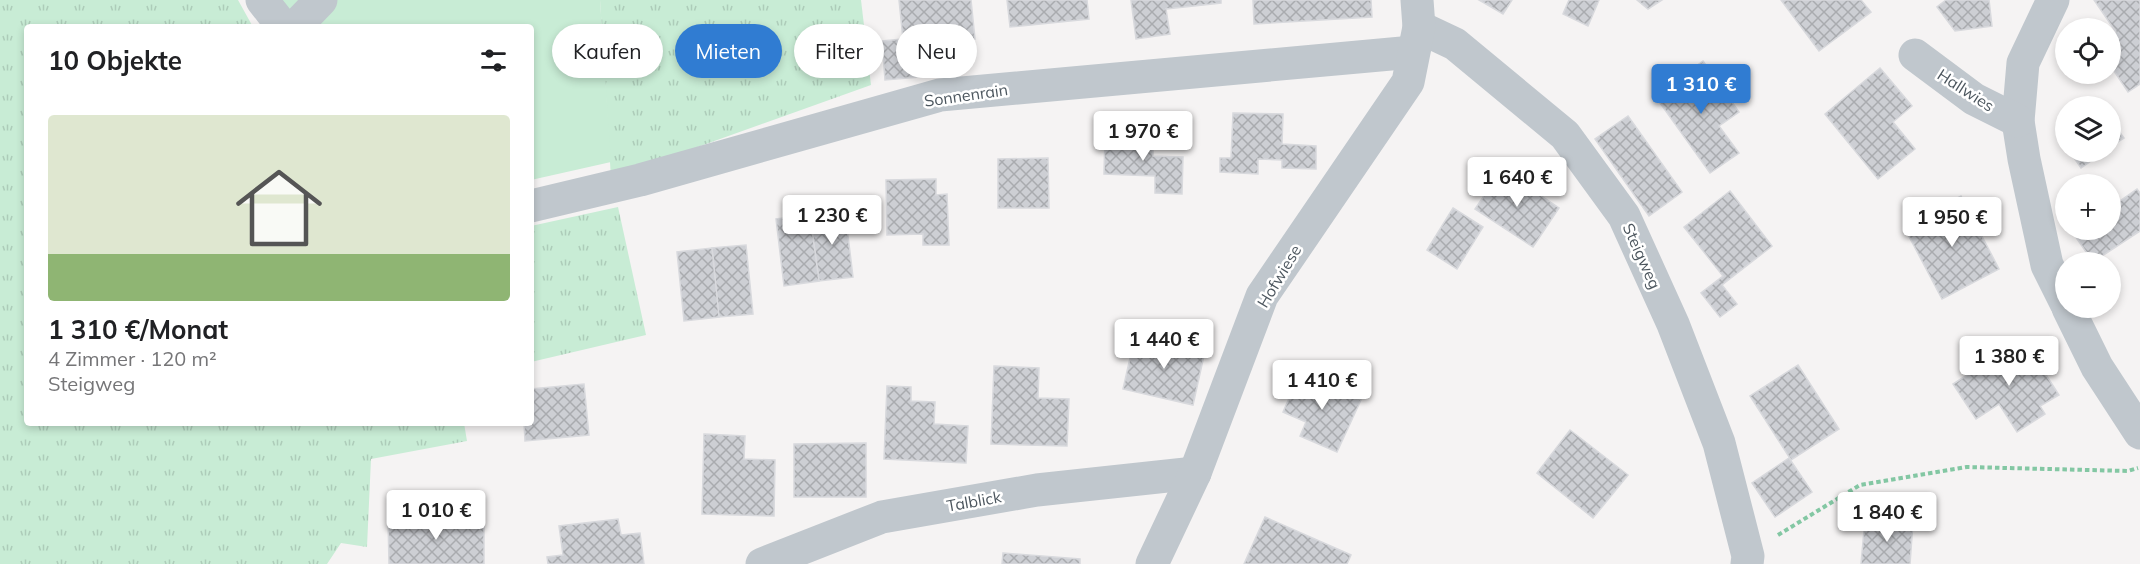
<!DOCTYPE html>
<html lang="de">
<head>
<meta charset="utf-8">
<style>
	:root { --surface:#fff; --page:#f2f2f2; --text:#202124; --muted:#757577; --accent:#307cd2 }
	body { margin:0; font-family:Mulish,sans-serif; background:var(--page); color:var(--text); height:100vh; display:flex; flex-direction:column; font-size:22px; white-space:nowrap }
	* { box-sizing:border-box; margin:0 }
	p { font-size:20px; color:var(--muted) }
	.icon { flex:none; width:33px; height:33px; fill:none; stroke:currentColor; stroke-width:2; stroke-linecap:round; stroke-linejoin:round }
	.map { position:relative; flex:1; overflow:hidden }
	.panel { position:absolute; left:24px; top:24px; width:510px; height:402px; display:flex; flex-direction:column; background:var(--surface); border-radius:6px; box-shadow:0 3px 9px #0003 }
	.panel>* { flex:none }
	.top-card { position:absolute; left:552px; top:24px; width:570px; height:54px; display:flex; gap:12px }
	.buttons { position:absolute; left:2055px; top:18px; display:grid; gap:12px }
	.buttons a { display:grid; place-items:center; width:66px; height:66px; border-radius:50%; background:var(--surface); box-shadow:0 3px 9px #0003; font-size:30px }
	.price { position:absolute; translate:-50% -51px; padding:0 14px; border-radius:6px; background:#fff; color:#222; font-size:20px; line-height:39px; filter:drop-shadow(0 2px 3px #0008) }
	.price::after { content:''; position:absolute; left:50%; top:36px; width:18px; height:14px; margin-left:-9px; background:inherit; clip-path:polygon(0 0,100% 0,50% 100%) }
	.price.selected { background:var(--accent); color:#fff }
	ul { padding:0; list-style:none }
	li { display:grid; align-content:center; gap:12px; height:318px; padding:0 24px }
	li span { display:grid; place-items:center; height:186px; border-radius:6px; color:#555 }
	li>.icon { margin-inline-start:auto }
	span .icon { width:108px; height:108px; fill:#fffc; stroke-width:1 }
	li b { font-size:26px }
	h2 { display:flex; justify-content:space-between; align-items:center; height:72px; padding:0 24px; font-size:26px }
	.pill { padding:0 21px; border-radius:27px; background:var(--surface); box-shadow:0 3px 9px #0003; font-size:21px; line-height:54px }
	.pill.selected { background:var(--accent); color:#fff }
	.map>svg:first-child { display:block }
</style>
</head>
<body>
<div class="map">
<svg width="2140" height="564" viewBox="0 0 2140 564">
	<defs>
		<pattern id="grass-tufts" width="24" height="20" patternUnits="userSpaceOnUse" patternTransform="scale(1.5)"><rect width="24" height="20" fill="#c8ecd5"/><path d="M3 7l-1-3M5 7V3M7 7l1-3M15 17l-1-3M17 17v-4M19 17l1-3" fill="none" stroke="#adccb9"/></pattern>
		<pattern id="building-cross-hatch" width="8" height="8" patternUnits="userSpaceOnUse" patternTransform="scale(1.5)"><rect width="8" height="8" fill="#cdcfd4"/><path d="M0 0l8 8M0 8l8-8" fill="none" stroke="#a9abaf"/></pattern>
	</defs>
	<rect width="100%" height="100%" fill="#f5f3f3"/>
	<!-- grass -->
	<g fill="url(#grass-tufts)">
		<path d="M 0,0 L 238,0 L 253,27 L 27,27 L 27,423 L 464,423 L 467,441 L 371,459 L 367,547 L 341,543 L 327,564 L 0,564 Z"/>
		<path d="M 600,0 L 861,0 L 871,85 L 611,178 Z"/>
		<path d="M 618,207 L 646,335 L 531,362 L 531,226 Z"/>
	</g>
	<!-- garden -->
	<path fill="#c8ecd5" d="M 276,0 L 600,0 L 611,162 L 531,180 L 531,27 L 290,27 Z"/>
	<!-- building -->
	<g fill="url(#building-cross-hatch)" stroke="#d8d9dd" stroke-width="1.5">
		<path d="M 899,0 L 971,0 L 975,39 L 916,44 L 919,77 L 885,80 L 882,41 L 903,39 Z"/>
		<path d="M 1007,0 L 1087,0 L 1089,19 L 1010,27 Z"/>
		<path d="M 1131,0 L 1221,0 L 1221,3 L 1166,9 L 1170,34 L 1136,39 Z"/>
		<path d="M 1253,0 L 1371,0 L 1372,17 L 1254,24 Z"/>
		<path d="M 1479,0 L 1512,0 L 1503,14 Z"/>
		<path d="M 1569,0 L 1599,0 L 1588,26 L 1563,14 Z"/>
		<path d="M 1637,0 L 1662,0 L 1648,9 Z"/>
		<path d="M 1781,0 L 1861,0 L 1871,12 L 1819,51 Z"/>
		<path d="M 1946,0 L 1989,0 L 1992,26 L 1955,31 L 1937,7 Z"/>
		<path d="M 2094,0 L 2140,0 L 2140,84 L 2128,92 L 2110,65 L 2110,35 L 2116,32 Z"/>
		<path d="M 1703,61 L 1739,112 L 1719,126 L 1739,153 L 1710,173 L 1655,96 Z"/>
		<path d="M 1880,68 L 1912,106 L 1893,122 L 1915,149 L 1878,179 L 1825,114 Z"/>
		<path d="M 1233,113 L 1283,114 L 1282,144 L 1316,146 L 1316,169 L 1282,168 L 1282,160 L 1258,159 L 1258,174 L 1220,172 L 1220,158 L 1231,158 Z"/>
		<path d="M 1628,116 L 1682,192 L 1649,216 L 1595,139 Z"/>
		<path d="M 2110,119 L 2124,138 L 2110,147 Z"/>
		<path d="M 1105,134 L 1153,136 L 1153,156 L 1183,157 L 1182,194 L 1155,193 L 1155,176 L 1104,174 Z"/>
		<path d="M 2070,152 L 2104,152 L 2081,168 Z"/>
		<path d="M 1048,158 L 1049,208 L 998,208 L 998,159 Z"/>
		<path d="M 1502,169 L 1559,208 L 1533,247 L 1475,209 Z"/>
		<path d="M 936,179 L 936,195 L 947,194 L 949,245 L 923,245 L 923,234 L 887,235 L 886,180 Z"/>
		<path d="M 2137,189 L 2140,193 L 2140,231 L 2093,262 L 2073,233 L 2079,230 L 2110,230 L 2110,208 Z"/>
		<path d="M 1730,191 L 1772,246 L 1722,285 L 1737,304 L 1720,317 L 1701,293 L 1723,276 L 1684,227 Z"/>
		<path d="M 1961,196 L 1999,269 L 1942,299 L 1904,227 Z"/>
		<path d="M 1453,208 L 1483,227 L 1457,269 L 1427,250 Z"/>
		<path d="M 845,211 L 853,277 L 819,281 L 810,215 Z"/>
		<path d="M 810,215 L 819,281 L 784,286 L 776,219 Z"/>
		<path d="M 746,245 L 753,314 L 719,317 L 712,248 Z"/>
		<path d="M 712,248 L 719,317 L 684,321 L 677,252 Z"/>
		<path d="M 1135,336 L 1205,351 L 1193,405 L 1123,389 Z"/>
		<path d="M 2023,339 L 2059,395 L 2040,406 L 2045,414 L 2017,432 L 1999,404 L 1976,419 L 1953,384 Z"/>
		<path d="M 1798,365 L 1839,429 L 1791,460 L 1750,396 Z"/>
		<path d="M 994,366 L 1039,368 L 1038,398 L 1069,399 L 1067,446 L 991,444 Z"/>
		<path d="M 1300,373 L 1361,400 L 1337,452 L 1300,436 L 1306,422 L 1283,412 Z"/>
		<path d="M 584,384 L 589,435 L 525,441 L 524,423 L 531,423 L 531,389 Z"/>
		<path d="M 887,386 L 911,387 L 911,401 L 935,402 L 934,424 L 968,426 L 966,463 L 884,459 Z"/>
		<path d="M 1570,430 L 1628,475 L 1593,518 L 1537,473 Z"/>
		<path d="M 704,434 L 745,436 L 744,459 L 775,460 L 774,516 L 702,514 Z"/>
		<path d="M 866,443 L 866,497 L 794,497 L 794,444 Z"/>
		<path d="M 1789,458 L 1812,492 L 1775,517 L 1752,483 Z"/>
		<path d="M 484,517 L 484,564 L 389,564 L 388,518 Z"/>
		<path d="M 1265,517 L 1351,555 L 1347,564 L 1244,564 Z"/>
		<path d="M 618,519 L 621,535 L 640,533 L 644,564 L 548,564 L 547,557 L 563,555 L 559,526 Z"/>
		<path d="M 1865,519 L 1913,523 L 1910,564 L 1861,564 Z"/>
		<path d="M 1003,553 L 1080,559 L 1080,564 L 1002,564 Z"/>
	</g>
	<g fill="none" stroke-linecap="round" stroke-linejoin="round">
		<!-- path -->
		<path stroke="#83c7a3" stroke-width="4" stroke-dasharray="4.5 3" stroke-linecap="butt" d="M 1778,535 L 1860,485 L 1967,467 L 2128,471 L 2138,468"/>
		<!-- minor -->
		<g stroke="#c0c7cd" stroke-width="33">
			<path d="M 262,0 L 283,27"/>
			<path d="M 2053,0 L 2023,63 L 2018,121 L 2024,159 L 2047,265 L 2066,303"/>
			<path d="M 295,27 L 321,0"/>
			<path d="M 1419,27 L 1455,44 L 1565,135 L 1624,216 L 1673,324 L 1719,443 L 1748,556 L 1747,564"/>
			<path d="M 1915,55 L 1974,99 L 2018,121"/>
			<path d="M 531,206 L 640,180 L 940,95 L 1413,52"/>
			<path d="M 2068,308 L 2097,367 L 2140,433"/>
			<path d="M 762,564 L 882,517 L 1037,490 L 1195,473"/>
			<path d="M 1152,564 L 1195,473 L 1262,296 L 1408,82 L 1419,27 L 1417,0"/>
		</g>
	</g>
	<g text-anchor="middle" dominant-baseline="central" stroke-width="5" stroke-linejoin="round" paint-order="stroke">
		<!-- street labels -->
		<g font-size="16" fill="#4c565e" stroke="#fff">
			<text transform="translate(1966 90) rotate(33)">Hallwies</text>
			<text transform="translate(966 95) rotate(-8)">Sonnenrain</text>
			<text transform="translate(1642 256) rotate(66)">Steigweg</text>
			<text transform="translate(1279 276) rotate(-59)">Hofwiese</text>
			<text transform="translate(974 501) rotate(-10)">Talblick</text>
		</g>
	</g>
</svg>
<div class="buttons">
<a><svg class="icon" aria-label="locate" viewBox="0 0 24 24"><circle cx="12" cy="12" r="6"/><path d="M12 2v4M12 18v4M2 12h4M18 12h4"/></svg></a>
<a><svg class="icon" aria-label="layers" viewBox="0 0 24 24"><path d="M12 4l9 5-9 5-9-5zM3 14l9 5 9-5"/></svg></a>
<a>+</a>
<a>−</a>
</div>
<b class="price selected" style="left:1701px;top:115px">1 310 €</b>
<b class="price" style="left:1143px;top:162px">1 970 €</b>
<b class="price" style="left:1517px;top:208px">1 640 €</b>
<b class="price" style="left:832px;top:246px">1 230 €</b>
<b class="price" style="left:1952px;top:248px">1 950 €</b>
<b class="price" style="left:1164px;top:370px">1 440 €</b>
<b class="price" style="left:2009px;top:387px">1 380 €</b>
<b class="price" style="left:1322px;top:411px">1 410 €</b>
<b class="price" style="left:436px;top:541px">1 010 €</b>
<b class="price" style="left:1887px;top:543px">1 840 €</b>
<div class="top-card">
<a class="pill">Kaufen</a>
<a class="pill selected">Mieten</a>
<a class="pill">Filter</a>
<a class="pill">Neu</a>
</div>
<section class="panel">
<h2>10 Objekte<svg class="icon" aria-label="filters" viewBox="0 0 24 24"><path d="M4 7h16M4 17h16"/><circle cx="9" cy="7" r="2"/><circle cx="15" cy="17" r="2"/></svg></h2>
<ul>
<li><span style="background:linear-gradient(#dfe7d0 75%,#8fb573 0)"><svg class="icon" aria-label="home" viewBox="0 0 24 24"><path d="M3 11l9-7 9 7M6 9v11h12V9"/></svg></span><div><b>1 310 €/Monat</b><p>4 Zimmer · 120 m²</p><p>Steigweg</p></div></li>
</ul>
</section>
</div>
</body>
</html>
